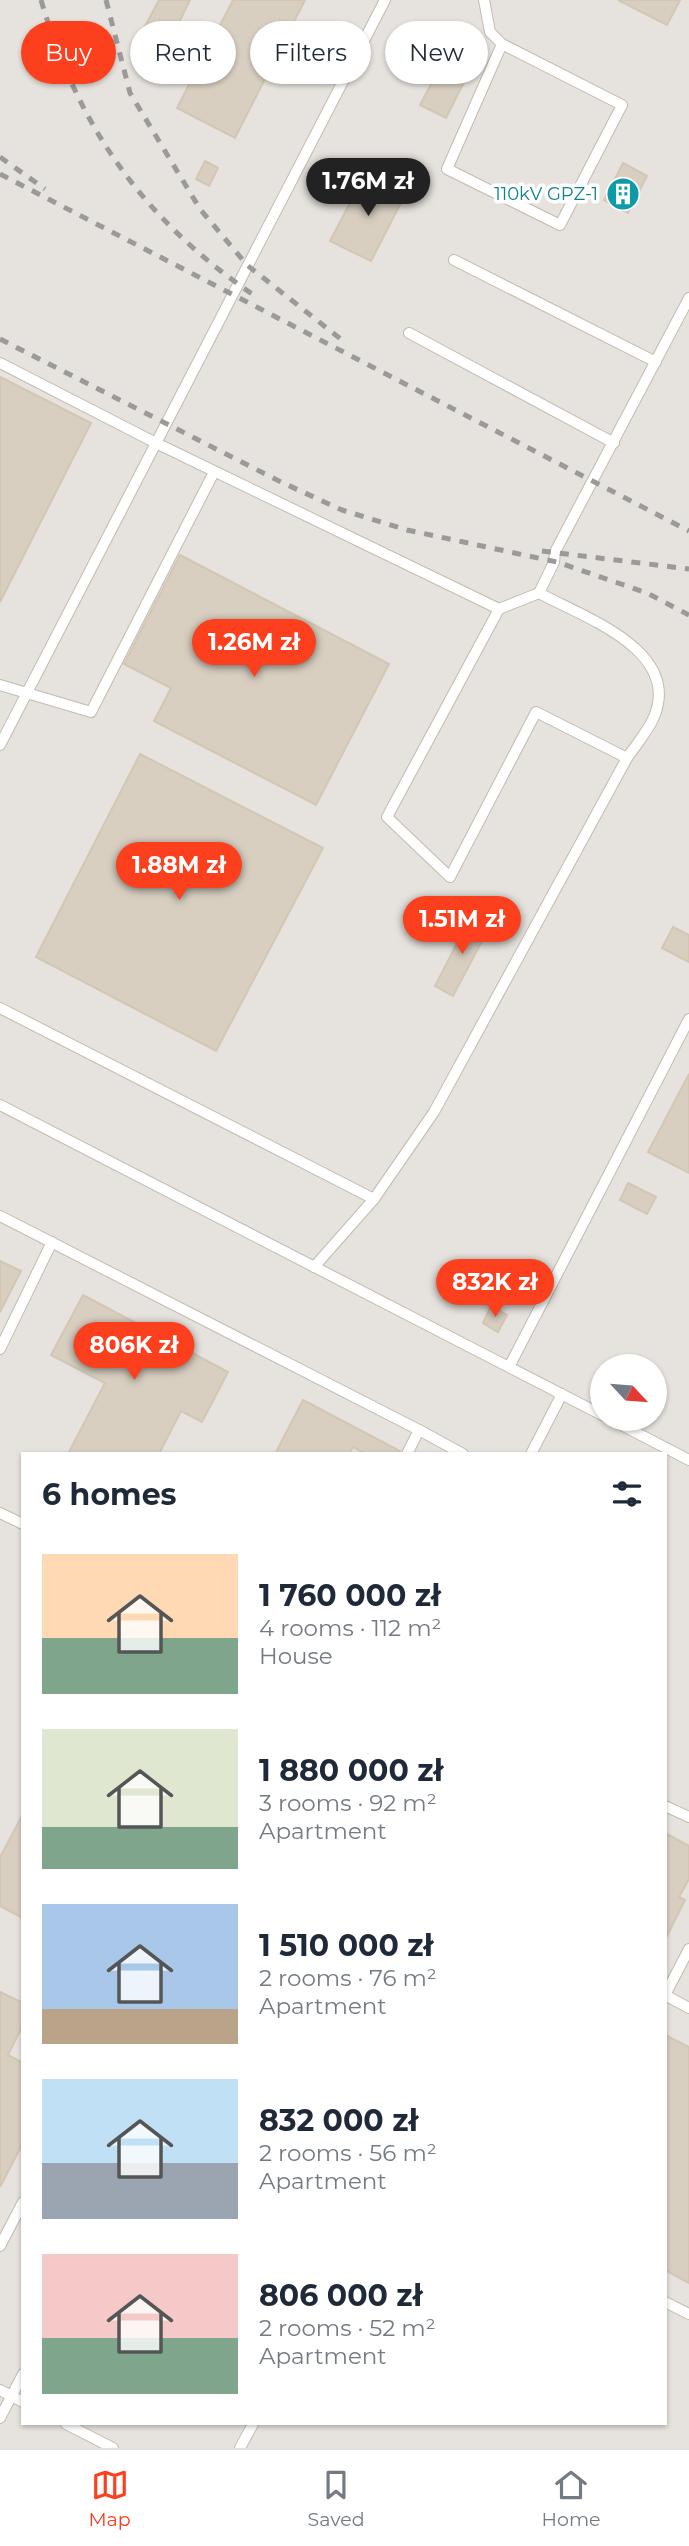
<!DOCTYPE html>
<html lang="en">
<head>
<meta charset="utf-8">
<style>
	:root { --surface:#fff; --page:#f6f6f7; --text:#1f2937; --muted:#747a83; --line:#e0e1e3; --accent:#fc3f1d }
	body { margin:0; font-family:Montserrat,sans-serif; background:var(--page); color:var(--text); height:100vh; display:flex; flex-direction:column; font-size:26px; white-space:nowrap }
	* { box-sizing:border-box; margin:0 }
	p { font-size:23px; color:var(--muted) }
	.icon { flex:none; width:38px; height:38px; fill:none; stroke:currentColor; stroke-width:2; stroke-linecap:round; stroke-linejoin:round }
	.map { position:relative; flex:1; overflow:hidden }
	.drawer { position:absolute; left:21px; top:1452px; width:646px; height:973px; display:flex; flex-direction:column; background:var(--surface); border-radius:0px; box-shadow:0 2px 5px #0004 }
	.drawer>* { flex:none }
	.top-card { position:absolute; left:21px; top:21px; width:648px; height:63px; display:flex; gap:14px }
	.needle { width:46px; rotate:116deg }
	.controls { position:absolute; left:590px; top:1354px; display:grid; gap:14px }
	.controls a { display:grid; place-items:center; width:77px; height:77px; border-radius:50%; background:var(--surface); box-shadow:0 2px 5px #0004; font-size:35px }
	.price { position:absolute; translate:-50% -60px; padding:0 16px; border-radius:24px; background:var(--accent); color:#fff; font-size:23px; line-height:46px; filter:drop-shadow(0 2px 4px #0008) }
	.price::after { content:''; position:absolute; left:50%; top:42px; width:21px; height:16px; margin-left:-10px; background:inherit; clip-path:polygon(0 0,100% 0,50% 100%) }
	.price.current { background:#222; color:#fff }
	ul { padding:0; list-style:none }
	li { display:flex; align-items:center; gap:21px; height:175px; padding:0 21px }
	li span { display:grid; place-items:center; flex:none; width:196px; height:140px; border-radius:0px; color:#555 }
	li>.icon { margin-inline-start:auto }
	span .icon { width:84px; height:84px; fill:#fffc; stroke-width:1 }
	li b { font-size:30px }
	h2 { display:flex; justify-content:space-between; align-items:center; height:84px; padding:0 21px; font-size:30px }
	.tag { padding:0 24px; border-radius:32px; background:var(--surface); box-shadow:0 2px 5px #0004; font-size:24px; line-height:63px }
	.tag.current { background:var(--accent); color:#fff }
	.tabs { display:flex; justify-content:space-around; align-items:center; height:98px; border-top:2px solid var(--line); background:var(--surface); font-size:19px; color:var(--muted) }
	.tabs a { display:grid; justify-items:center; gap:4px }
	.tabs .current { color:var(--accent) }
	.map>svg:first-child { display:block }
</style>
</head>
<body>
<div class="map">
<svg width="689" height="2448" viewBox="0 0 689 2448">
	<rect width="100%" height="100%" fill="#f6f3ec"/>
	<!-- industrial -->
	<path fill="#e6e2dd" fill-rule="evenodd" d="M 0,0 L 689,0 L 689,2448 L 0,2448 ZM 602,1367 L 654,1367 L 654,1419 L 602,1419 ZM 23,1454 L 665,1454 L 665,2424 L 23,2424 Z"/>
	<!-- building -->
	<g fill="#d8cfc1" stroke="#d3c7b4" stroke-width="2">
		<path d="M 159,0 L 190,0 L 170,41 L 144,28 Z"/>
		<path d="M 233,0 L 305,0 L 235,138 L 177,108 Z"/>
		<path d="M 618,0 L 680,0 L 667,25 Z"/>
		<path d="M 439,69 L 464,82 L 446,118 L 420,105 Z"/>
		<path d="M 205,161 L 218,168 L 209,186 L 196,179 Z"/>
		<path d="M 623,163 L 647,176 L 628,213 L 604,200 Z"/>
		<path d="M 365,174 L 405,195 L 371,261 L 330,241 Z"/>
		<path d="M 0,377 L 91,423 L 0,602 Z"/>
		<path d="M 180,555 L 389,664 L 316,805 L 154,721 L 171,688 L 124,664 Z"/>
		<path d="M 140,754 L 323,848 L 216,1051 L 36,957 Z"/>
		<path d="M 471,916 L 490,926 L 453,996 L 435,986 Z"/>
		<path d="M 673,927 L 689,935 L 689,962 L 662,948 Z"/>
		<path d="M 689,1074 L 689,1173 L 648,1152 Z"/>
		<path d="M 628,1183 L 656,1197 L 647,1214 L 620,1200 Z"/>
		<path d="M 0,1261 L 21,1271 L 0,1312 Z"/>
		<path d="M 83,1295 L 228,1372 L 202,1422 L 181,1411 L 159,1454 L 68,1454 L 105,1383 L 51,1355 Z"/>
		<path d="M 491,1306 L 507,1315 L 498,1332 L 483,1323 Z"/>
		<path d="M 303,1400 L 400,1451 L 400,1454 L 366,1454 L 353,1447 L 349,1454 L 275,1454 Z"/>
		<path d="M 23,1814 L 23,1918 L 0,1906 L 0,1857 Z"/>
		<path d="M 665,1833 L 689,1846 L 689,1879 L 679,1897 L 685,1900 L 665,1940 Z"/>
		<path d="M 0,1992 L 23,2003 L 23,2025 L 8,2055 L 23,2063 L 23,2143 L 0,2187 Z"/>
		<path d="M 665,2035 L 689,2047 L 689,2283 L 665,2270 Z"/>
	</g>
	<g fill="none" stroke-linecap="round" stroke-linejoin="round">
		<defs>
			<g id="service">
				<path d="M 484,0 L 490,32 L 502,44 L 622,105 L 560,225 L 447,169 L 502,44"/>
				<path d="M 454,260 L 656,362"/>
				<path d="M 409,333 L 614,443"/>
				<path d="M 0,363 L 156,443 L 499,609 L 387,817 L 450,877 L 536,712 L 627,758 L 434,1112 L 374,1199 L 314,1267"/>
				<path d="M 499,609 L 539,593"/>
				<path d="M 0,685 L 91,712 L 214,472"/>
				<path d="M 0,745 L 385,0"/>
				<path d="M 627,758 C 636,745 648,731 654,717 C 682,650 583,617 539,593 L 554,562 L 555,552 L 689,298"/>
				<path d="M 0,1008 L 374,1199"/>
				<path d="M 0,1105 L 602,1415"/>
				<path d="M 0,1216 L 419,1430"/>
				<path d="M 0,1349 L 52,1242"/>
				<path d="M 509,1367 L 689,1019"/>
				<path d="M 610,1419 L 689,1460"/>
				<path d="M 407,1454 L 419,1430 L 463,1454"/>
				<path d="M 531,1454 L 562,1394"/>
				<path d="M 0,1513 L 23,1524"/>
				<path d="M 665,1806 L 689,1817"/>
				<path d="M 689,1949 L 665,1995 L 689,2008"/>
				<path d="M 0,2246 L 23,2202"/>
				<path d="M 665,2302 L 689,2314"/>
				<path d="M 0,2390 L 23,2402"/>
				<path d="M 0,2418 L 23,2374"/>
				<path d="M 66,2424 L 113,2448"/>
				<path d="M 240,2448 L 253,2424"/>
			</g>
		</defs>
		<!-- service casing -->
		<use href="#service" stroke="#c2bbae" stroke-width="12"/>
		<!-- service -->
		<use href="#service" stroke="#fff" stroke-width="10"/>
		<!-- rail -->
		<g stroke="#9a9a9a" stroke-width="5" stroke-dasharray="9 9" stroke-linecap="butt">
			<path d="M 41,0 C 79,129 144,220 255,296"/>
			<path d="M 106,0 L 130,93 L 200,209 L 247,265 L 347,344"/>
			<path d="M 0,157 L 45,189"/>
			<path d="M 0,174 L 689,531"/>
			<path d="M 0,339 L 281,482 L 342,510 L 407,530 L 557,562 L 647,593 L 689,615"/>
			<path d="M 542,551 L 689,569"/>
		</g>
	</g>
	<!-- icons -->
	<defs>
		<symbol id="building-disc" viewBox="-11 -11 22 22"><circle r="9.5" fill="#0f9aa8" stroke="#fff"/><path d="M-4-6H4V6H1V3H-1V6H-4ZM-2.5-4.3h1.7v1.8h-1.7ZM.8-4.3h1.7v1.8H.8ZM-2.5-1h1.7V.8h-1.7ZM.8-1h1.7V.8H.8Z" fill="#fff"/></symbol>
	</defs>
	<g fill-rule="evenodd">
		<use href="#building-disc" x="604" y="175" width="38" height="38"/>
	</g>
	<g text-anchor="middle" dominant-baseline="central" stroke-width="7" stroke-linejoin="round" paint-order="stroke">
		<!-- culture labels -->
		<g font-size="18" fill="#0d838f" stroke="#fff" text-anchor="end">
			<text x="598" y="194">110kV GPZ-1</text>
		</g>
	</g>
</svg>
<div class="controls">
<a><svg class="needle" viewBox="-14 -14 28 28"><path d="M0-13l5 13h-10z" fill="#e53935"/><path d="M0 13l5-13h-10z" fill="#747a83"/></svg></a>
</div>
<b class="price current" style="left:368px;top:218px">1.76M zł</b>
<b class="price" style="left:254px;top:679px">1.26M zł</b>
<b class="price" style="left:179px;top:902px">1.88M zł</b>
<b class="price" style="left:462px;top:956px">1.51M zł</b>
<b class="price" style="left:495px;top:1319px">832K zł</b>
<b class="price" style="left:134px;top:1382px">806K zł</b>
<div class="top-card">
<a class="tag current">Buy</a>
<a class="tag">Rent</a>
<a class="tag">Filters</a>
<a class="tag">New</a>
</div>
<section class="drawer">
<h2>6 homes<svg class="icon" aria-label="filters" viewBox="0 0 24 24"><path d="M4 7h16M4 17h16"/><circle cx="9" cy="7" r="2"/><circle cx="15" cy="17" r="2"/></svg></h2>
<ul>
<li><span style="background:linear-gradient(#ffd9b3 60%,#7fa58c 0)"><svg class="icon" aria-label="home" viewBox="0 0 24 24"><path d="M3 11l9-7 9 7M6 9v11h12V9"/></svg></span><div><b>1 760 000 zł</b><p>4 rooms · 112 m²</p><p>House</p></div></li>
<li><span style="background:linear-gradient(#dfe7d0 70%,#7fa58c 0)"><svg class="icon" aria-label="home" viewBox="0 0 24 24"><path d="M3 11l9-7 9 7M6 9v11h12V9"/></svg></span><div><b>1 880 000 zł</b><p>3 rooms · 92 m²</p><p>Apartment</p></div></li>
<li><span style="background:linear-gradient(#a9c7e8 75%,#b9a48a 0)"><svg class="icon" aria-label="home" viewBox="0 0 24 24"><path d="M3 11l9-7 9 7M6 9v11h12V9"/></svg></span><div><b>1 510 000 zł</b><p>2 rooms · 76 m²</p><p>Apartment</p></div></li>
<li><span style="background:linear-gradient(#bfe0f5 60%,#9aa5b1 0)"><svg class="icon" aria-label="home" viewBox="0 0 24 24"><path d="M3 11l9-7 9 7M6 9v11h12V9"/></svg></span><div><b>832 000 zł</b><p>2 rooms · 56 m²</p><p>Apartment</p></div></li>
<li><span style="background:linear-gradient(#f6c9c9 60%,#7fa58c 0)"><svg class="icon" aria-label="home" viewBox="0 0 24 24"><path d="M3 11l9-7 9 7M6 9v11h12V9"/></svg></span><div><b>806 000 zł</b><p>2 rooms · 52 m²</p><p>Apartment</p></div></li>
</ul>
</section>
</div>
<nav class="tabs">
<a class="current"><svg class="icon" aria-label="map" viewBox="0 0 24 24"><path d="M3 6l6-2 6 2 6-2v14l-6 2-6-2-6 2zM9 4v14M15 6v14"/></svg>Map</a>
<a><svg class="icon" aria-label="saved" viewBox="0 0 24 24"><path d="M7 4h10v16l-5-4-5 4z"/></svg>Saved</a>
<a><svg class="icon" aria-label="home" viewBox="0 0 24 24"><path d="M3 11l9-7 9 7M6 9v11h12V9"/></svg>Home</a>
</nav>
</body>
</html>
